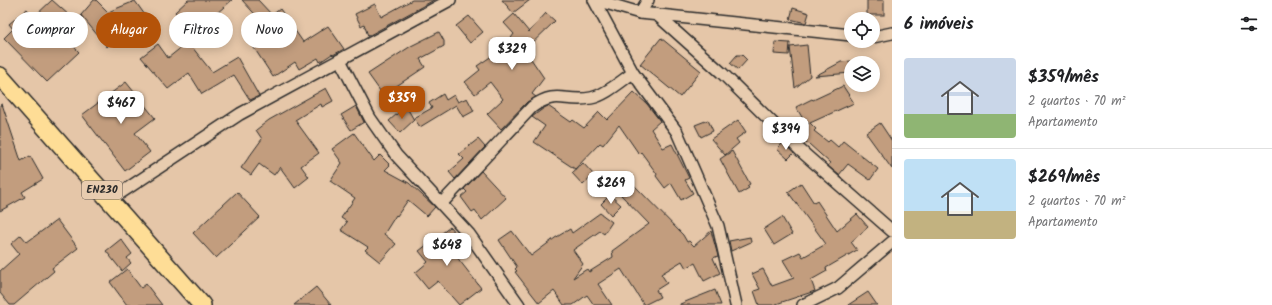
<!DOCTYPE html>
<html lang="pt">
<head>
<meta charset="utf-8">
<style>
	:root { --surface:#fff; --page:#f2f2f2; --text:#202124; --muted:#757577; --line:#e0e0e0; --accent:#b45309 }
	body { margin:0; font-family:Kalam,sans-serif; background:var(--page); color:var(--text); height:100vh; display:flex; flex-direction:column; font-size:15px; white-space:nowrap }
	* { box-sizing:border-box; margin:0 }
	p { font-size:13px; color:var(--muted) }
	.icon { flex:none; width:22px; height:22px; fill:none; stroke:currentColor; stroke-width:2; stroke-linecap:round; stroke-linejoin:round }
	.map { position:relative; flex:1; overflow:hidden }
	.side { display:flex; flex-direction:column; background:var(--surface); width:380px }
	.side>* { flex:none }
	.top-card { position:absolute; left:12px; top:12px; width:380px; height:36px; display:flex; gap:8px }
	.buttons { position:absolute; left:844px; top:12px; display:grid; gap:8px }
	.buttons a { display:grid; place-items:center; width:36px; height:36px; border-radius:50%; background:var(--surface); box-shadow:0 2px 10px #0003; font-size:20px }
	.price { position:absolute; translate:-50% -34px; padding:0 9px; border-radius:8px; background:#fff; color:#222; font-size:13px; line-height:26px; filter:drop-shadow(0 1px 2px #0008) }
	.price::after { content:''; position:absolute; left:50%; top:24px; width:12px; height:9px; margin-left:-6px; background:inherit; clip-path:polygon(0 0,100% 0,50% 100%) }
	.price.active { background:var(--accent); color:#fff }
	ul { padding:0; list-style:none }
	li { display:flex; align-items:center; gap:12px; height:100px; padding:0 12px }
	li+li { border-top:1px solid var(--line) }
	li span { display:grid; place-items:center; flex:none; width:112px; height:80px; border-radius:4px; color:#555 }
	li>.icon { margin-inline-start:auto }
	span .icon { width:48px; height:48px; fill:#fffc; stroke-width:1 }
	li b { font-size:17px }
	h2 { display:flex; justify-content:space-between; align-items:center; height:48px; padding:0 12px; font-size:17px }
	.chip { padding:0 14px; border-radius:18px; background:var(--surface); box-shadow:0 2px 10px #0003; font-size:14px; line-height:36px }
	.chip.active { background:var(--accent); color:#fff }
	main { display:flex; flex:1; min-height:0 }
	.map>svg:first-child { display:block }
</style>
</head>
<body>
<main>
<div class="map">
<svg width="892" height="305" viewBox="0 0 892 305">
	<rect width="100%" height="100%" fill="#e5c6a8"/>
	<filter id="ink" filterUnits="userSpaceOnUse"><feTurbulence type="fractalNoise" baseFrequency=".025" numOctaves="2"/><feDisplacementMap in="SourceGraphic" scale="8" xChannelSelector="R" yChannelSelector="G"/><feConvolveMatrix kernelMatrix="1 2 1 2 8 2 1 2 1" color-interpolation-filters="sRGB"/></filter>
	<g filter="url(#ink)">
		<!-- building -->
		<g fill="#c29d7e" stroke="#2b2b2b">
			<path d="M 52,0 L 70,16 L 57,29 L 79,52 L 47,82 L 4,38 L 13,29 L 9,24 L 27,9 L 34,17 Z"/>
			<path d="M 94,0 L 96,0 L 108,12 L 135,1 L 145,15 L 134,24 L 133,22 L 107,47 L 81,15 Z"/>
			<path d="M 188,0 L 232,0 L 193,34 L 175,12 Z"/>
			<path d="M 242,0 L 258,0 L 272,15 L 280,9 L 303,42 L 328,26 L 344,49 L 333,55 L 332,54 L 320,62 L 318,58 L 299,69 L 295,62 L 273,77 L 245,34 L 262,22 Z"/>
			<path d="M 412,0 L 434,0 L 368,36 L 364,24 L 361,26 L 355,14 L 375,4 L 381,17 Z"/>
			<path d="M 502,0 L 530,0 L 513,13 Z"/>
			<rect x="867" y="0" width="17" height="15"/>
			<path d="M 793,8 L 809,13 L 806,23 L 790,19 Z"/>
			<path d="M 546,13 L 555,21 L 525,50 L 544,78 L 532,94 L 536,97 L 527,102 L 501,129 L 487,114 L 503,99 L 490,82 L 475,94 L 465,82 L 480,70 L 477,66 L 514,41 L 511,38 L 514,34 L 504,23 L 514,14 L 529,32 Z"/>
			<path d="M 469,16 L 483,32 L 470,43 L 456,26 Z"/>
			<path d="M 439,32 L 444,41 L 444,46 L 420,59 L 425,67 L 383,95 L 368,74 L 411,46 Z"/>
			<path d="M 661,38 L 701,71 L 680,97 L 640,64 Z"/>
			<path d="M 188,42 L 212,72 L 237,57 L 259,96 L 250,100 L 234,75 L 202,94 L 189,73 L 168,89 L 141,57 L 158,44 L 168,58 Z"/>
			<path d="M 775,42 L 790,43 L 789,55 L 774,54 Z"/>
			<path d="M 807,45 L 810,76 L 795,88 L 790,47 Z"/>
			<path d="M 737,55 L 742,55 L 747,60 L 738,70 L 730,63 Z"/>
			<path d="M 851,61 L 851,73 L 815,76 L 841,62 Z"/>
			<path d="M 126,82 L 155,118 L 135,133 L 150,152 L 125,171 L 82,115 Z"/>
			<path d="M 843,86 L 854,103 L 810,123 L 816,129 L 814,131 L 828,142 L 830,140 L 838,147 L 843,141 L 878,169 L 870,180 L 848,164 L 839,175 L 828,166 L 830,163 L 809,144 L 804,141 L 803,143 L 796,136 L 809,123 L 806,124 L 796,107 L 812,99 L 813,100 Z"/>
			<path d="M 326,88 L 333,101 L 322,107 L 321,104 L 295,120 L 319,153 L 301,166 L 309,177 L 295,188 L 280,167 L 274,175 L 259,164 L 251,175 L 241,168 L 262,139 L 256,130 L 269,120 Z"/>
			<path d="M 634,92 L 647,104 L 660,121 L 651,129 L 663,148 L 672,144 L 689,178 L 685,180 L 693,193 L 681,200 L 671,183 L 665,188 L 656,176 L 657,174 L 641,152 L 639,154 L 619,125 L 603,145 L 600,143 L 575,169 L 534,142 L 545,126 L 532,117 L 544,108 L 548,106 L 571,122 L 573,120 L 584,128 L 599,112 L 607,120 Z"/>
			<path d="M 443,94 L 446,100 L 454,95 L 458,102 L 467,98 L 474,111 L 463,117 L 456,105 L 420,127 L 414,118 L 432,108 L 429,103 Z"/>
			<path d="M 2,104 L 21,161 L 30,156 L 43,179 L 22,192 L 25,197 L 0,211 L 0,105 Z"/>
			<path d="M 356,106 L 364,122 L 351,130 L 341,115 Z"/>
			<path d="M 406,106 L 414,120 L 400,133 L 389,121 Z"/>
			<path d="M 708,120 L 713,131 L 701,137 L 695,125 Z"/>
			<path d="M 738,120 L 746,132 L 736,139 L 739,143 L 725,155 L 711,139 Z"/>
			<path d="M 880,123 L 892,141 L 892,169 L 866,133 Z"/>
			<path d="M 354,133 L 374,161 L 380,155 L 390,165 L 385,170 L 409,183 L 435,207 L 427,216 L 408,200 L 397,216 L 396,215 L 384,234 L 396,244 L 380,262 L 365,250 L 368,247 L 341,230 L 347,222 L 341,218 L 355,198 L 330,181 L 342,163 L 332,149 Z"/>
			<path d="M 478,139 L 485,147 L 455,179 L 449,172 L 464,159 L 459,154 Z"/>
			<path d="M 783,143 L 794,153 L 788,159 L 777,149 Z"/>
			<path d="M 732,151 L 750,184 L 747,186 L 749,188 L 739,194 L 720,159 Z"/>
			<path d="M 583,163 L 594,175 L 583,185 L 572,173 Z"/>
			<path d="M 481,171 L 506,198 L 482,220 L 475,210 L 472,212 L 461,197 L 467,192 L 464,189 Z"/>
			<path d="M 801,183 L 814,203 L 817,201 L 837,231 L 857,214 L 868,227 L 851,242 L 857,250 L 826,268 L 827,271 L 811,280 L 815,291 L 773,305 L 759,305 L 754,291 L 760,289 L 752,274 L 763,269 L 772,286 L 794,278 L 783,260 L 800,252 L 803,257 L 826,244 L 788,192 Z"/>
			<path d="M 633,184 L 683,235 L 687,242 L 689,241 L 694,246 L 711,231 L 718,256 L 713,258 L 720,273 L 704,281 L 695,263 L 686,268 L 682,261 L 661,274 L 667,283 L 656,290 L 660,297 L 644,305 L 621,269 L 598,284 L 612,305 L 594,305 L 587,295 L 573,305 L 564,305 L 554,291 L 539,303 L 515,272 L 517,271 L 515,269 L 517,267 L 499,240 L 512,231 L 531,256 L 555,238 L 570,229 L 572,233 L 600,213 L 612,222 L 604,234 L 600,231 L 573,250 L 583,264 L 573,278 L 587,269 L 589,272 L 613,257 L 612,251 L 649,224 L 621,195 Z"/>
			<path d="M 237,192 L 260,217 L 216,258 L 193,233 Z"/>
			<path d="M 610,195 L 621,205 L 611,215 L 601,204 Z"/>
			<path d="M 782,217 L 792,234 L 774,245 L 764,229 Z"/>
			<path d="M 57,220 L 78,248 L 52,268 L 54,271 L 14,305 L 10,305 L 0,293 L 0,271 L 19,254 L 11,244 L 21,235 L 27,242 Z"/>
			<path d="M 450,227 L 467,247 L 456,256 L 481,288 L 459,305 L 438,281 L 428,289 L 415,273 L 428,262 L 419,251 Z"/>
			<path d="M 750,237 L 751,242 L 731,251 L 729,241 Z"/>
			<path d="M 121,239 L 132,254 L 127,258 L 131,263 L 122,271 L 106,251 Z"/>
			<path d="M 127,269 L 141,288 L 146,284 L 162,305 L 127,305 L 110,282 Z"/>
			<path d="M 316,287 L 331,305 L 294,305 Z"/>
			<path d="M 715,290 L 721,305 L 680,305 L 680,304 Z"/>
			<path d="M 868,292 L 877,305 L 848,305 Z"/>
		</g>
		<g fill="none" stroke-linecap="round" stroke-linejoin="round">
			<defs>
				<g id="street">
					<path d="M 594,0 L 633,73 L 677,132 L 718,226 L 736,305"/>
					<path d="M 596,0 L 640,13 L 851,35"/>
					<path d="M 640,13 L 648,0"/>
					<path d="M 656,14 L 722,73 L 801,151 L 892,231"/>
					<path d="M 873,37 L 892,33"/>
					<path d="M 340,60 L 370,118 L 396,155 L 469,234 L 519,305"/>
					<path d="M 110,200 L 240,114 L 450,0"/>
					<path d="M 442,203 L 532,107 C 557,89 565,103 591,98 C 606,95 621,81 633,73"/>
					<path d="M 803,305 L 838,288 L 892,242"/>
				</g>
				<path id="primary" d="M 0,76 L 202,305"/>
			</defs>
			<!-- street casing -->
			<use href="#street" stroke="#2b2b2b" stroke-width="14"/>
			<!-- primary casing -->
			<use href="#primary" stroke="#2b2b2b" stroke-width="20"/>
			<!-- street -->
			<use href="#street" stroke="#e8ccaf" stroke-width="11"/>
			<!-- primary -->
			<use href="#primary" stroke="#fedd96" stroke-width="17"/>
		</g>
	</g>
	<g text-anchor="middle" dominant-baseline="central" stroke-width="3" stroke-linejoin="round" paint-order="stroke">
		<!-- shield labels -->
		<rect fill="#e8ccaf" stroke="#645b53" stroke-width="1" x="82" y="181" width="40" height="18" rx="3"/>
		<g font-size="11" font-weight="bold" fill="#2b2b2b">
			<text x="102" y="190">EN230</text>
		</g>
	</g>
</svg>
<div class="buttons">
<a><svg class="icon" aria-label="locate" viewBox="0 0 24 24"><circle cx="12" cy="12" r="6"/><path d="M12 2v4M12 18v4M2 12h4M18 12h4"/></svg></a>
<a><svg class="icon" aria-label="layers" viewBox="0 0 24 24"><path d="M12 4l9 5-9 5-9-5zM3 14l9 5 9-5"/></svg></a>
</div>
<b class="price" style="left:512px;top:71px">$329</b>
<b class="price active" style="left:402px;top:120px">$359</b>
<b class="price" style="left:121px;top:125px">$467</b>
<b class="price" style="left:786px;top:151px">$394</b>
<b class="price" style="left:611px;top:205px">$269</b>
<b class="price" style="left:447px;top:267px">$648</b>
<div class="top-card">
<a class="chip">Comprar</a>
<a class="chip active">Alugar</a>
<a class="chip">Filtros</a>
<a class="chip">Novo</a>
</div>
</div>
<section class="side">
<h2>6 imóveis<svg class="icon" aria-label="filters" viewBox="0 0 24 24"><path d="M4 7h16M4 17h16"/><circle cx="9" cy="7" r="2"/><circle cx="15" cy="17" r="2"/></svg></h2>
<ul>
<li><span style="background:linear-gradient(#c9d6e8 70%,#8fb573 0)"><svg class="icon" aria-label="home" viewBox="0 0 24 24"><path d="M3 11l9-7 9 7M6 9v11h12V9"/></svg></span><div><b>$359/mês</b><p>2 quartos · 70 m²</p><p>Apartamento</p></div></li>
<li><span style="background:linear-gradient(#bfe0f5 65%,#c2b280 0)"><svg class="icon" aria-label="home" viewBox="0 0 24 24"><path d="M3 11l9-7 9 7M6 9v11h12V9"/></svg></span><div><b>$269/mês</b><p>2 quartos · 70 m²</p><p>Apartamento</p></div></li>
</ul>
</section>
</main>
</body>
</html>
